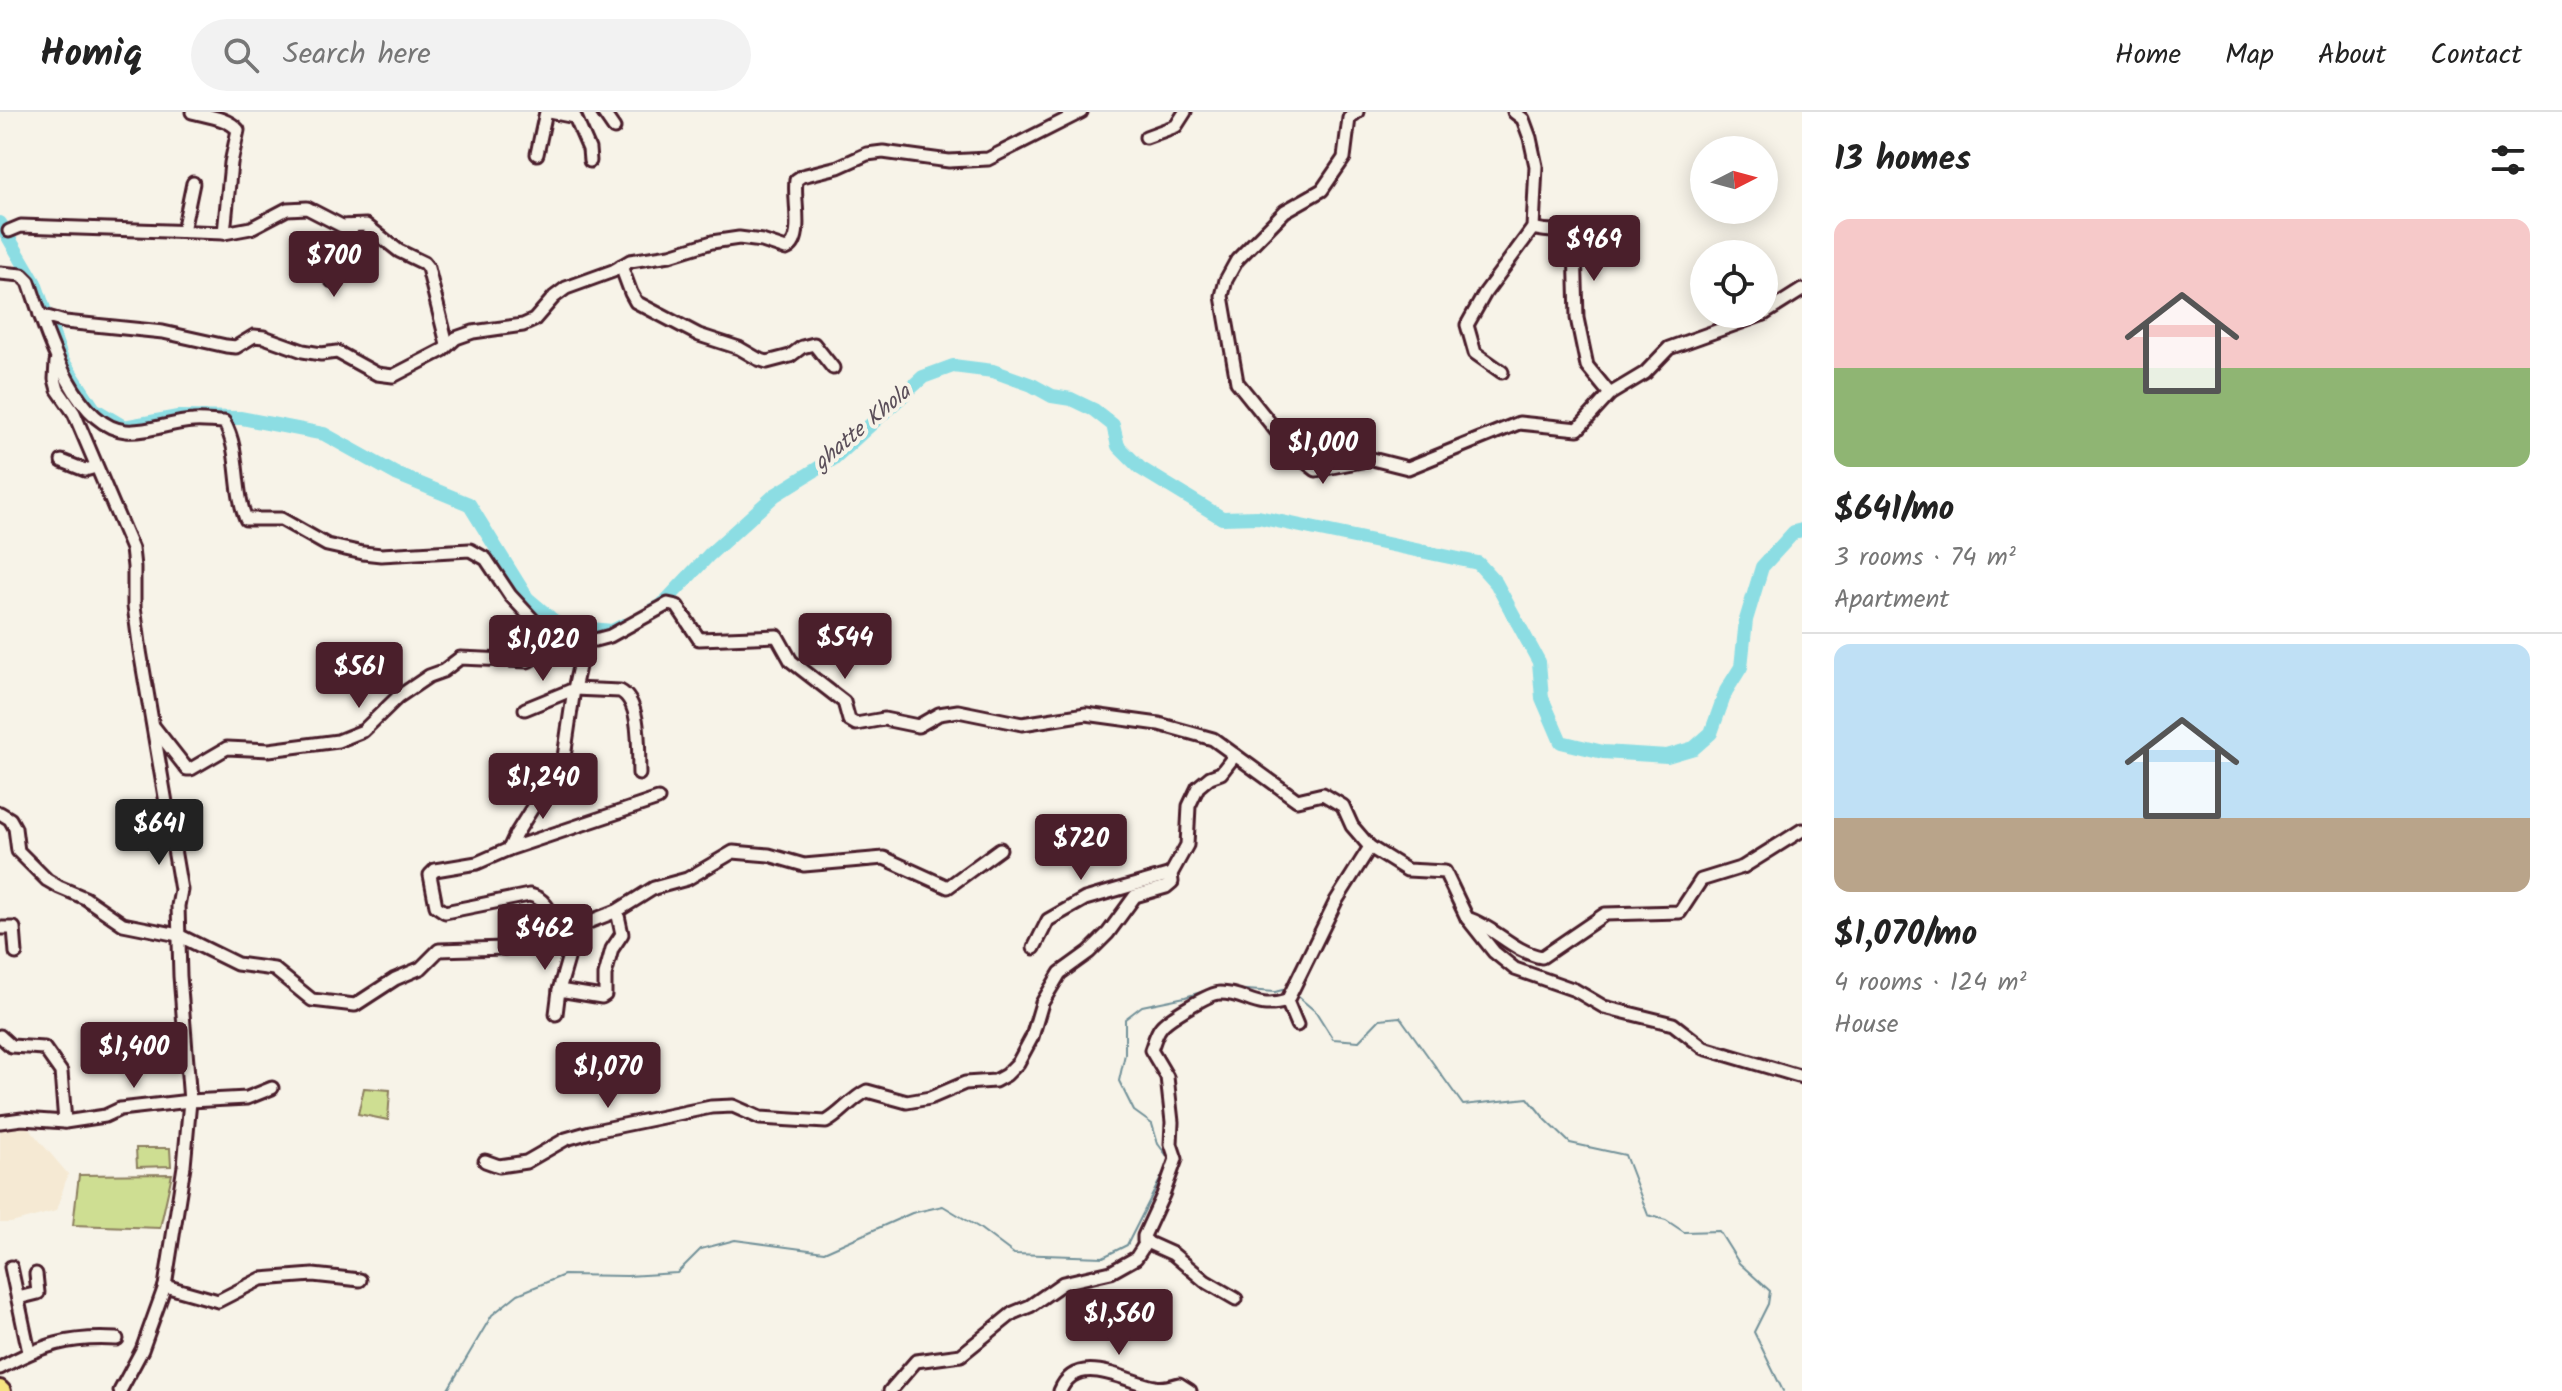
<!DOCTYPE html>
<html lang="en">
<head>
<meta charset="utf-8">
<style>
	:root { --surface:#fff; --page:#f2f2f2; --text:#222; --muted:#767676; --line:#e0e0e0; --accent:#4a1f2b }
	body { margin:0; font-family:Kalam,sans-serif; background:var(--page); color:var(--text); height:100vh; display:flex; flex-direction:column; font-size:30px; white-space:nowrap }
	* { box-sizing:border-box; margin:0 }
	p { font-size:26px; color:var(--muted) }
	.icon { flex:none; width:44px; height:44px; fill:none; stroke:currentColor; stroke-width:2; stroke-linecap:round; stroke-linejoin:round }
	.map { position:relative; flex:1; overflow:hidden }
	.drawer { display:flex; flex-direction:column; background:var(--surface); width:760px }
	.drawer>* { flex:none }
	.needle { width:52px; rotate:84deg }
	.tools { position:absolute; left:1690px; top:24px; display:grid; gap:16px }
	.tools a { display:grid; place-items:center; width:88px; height:88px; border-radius:50%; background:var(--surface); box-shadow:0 4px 20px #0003; font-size:40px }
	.price { position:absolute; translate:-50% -68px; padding:0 18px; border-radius:8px; background:var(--accent); color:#fff; font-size:26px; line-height:52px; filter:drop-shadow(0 2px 4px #0008) }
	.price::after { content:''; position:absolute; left:50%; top:48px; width:24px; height:18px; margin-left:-12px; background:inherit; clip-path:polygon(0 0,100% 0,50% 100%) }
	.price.active { background:#222; color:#fff }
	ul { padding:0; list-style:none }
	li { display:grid; align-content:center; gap:16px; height:424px; padding:0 32px }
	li+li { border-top:2px solid var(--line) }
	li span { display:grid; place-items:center; height:248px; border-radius:16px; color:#555 }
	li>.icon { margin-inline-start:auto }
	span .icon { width:144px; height:144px; fill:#fffc; stroke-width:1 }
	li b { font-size:34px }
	h2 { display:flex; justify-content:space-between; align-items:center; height:96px; padding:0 32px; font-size:34px }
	header { display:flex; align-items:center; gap:48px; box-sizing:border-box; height:112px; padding:0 40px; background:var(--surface); border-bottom:2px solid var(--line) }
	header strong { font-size:38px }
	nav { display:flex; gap:44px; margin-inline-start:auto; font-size:28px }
	.search { width:560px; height:72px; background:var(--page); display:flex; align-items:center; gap:20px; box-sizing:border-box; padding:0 28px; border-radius:44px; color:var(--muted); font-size:30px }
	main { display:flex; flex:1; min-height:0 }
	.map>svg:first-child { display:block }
</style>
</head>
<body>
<header>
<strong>Homiq</strong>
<div class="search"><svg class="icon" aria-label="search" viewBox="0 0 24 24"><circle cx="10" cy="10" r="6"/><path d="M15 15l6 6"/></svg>Search here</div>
<nav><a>Home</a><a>Map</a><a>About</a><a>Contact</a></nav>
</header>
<main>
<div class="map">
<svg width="1802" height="1279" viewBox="0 0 1802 1279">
	<rect width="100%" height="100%" fill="#f7f3e8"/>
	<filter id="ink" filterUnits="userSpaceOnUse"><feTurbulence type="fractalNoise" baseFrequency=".0125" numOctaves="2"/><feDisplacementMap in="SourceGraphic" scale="16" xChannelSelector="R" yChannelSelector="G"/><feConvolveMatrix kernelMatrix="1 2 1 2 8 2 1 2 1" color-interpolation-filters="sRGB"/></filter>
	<g filter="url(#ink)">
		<!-- built -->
		<path fill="#f5e9d3" d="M 0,1012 L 26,1013 L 68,1062 L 56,1099 L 11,1111 L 0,1111 Z"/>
		<!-- green -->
		<g fill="#cede92" stroke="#8c7e5e" stroke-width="2">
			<path d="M 364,976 L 390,978 L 388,1008 L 358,1002 Z"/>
			<path d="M 136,1036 L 170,1036 L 171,1054 L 137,1055 Z"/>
			<path d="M 172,1062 L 160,1116 L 73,1113 L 79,1063 Z"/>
		</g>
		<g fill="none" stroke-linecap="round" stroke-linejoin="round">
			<!-- stream -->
			<g stroke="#729199" stroke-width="2">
				<path d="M 1232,877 L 1275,880 L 1286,877"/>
				<path d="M 1295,882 L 1316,900 L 1333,927 L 1359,929 L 1380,907 L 1400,905 L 1463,993 L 1528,986 L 1545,1007 L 1570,1031 L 1625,1043 L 1648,1103 L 1666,1108 L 1684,1120 L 1719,1119 L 1739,1151 L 1770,1179 L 1768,1192 L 1754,1220 L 1783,1279"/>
				<path d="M 447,1279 L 492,1203 L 518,1182 L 564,1163 L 627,1164 L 677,1161 L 701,1137 L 735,1128 L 824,1140 L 912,1101 L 943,1094 L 978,1115 L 1014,1142 L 1103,1145 L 1127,1133 L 1170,1048 L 1158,1032 L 1152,1012 L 1134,999 L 1119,969 L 1125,942 L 1125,907 L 1142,894 L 1185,885 L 1217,875 L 1226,876"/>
			</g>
			<!-- river -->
			<g stroke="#8cdde3" stroke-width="14">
				<path d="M 0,111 L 35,171 L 62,248 L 94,297 L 124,315 L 178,305 L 241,306 L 324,322 L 396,362 L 469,392 L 527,486 L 560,514 L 612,519 L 624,513"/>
				<path d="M 653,498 L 662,493 L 709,443 L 775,383 L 833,347 L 923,265 L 953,254 L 993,259 L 1032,273 L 1052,284 L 1071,287 L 1094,298 L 1113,313 L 1118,334 L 1140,356 L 1222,406 L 1258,405 L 1478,451 L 1496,471 L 1539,550 L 1542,586 L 1561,630 L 1603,640 L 1667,644 L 1694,636 L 1711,621 L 1726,579 L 1741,555 L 1746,508 L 1762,455 L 1794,420 L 1802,418"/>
			</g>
			<defs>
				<g id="minor">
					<path d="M 192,0 C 207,4 228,6 238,18 L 231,51 L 224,121"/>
					<path d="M 550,0 L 575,5 L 589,37 L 590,49"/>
					<path d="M 603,0 L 614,16"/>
					<path d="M 1357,0 L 1349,6 L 1344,46 L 1322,78 L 1285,99 L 1237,148 L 1226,168 L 1222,184 L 1237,270 L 1294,341 L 1316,358 L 1372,347 L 1408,356 L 1519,311 L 1578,317 L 1610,282 L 1645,261 L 1669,236 L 1764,202"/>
					<path d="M 1146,25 L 1176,14 L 1185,0"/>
					<path d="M 537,42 L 546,0"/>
					<path d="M 347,114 L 343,148 L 336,148 L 332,169 L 338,170 L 341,154 L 347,154 L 352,114"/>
					<path d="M 1533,116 C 1552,122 1563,114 1575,133 L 1577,206 L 1587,254 L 1610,282"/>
					<path d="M 9,119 L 21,114 L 224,121 L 251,116 L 287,97 L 307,96 L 342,114 L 366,113 L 399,139 L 424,151 L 428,156 L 447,232"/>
					<path d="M 183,119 L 193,71"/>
					<path d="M 621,154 L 631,181 L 636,190 L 699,223 L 739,236 L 758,247 L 767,250 L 790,244 L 802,235 L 814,232 L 833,256"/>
					<path d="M 0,161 L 22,163 L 29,170 C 44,213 72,314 126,319 C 147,321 171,310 193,309 C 203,308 214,310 224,310 C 241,340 233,376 246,407 L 281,407 L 327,433 L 363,441 L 381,443 L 470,438 L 486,447 L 510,483 L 534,509 L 558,525 L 595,528 L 610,524 L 668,492 L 677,494 L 699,527 L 777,524 L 791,549 L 844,590 L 849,608 L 856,612 L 884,607 L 918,614 L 939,602 L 958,599 L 1022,612 L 1086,602 L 1159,612 L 1213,627 L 1297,688 L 1323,682 L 1343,694 L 1352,714 L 1370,735 L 1407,758 L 1445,760 L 1467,806 L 1494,840 L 1515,857 L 1575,878 L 1604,895 L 1673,912 L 1704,936 L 1802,965"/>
					<path d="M 1764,202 L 1802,178"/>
					<path d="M 40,203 L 65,210 L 163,220 L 226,234 L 236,235 L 254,224 L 264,225 L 303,239 L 321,242 L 337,240 L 377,262 L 393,264 L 443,238 L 456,226 L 473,220 L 523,213 L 534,208 L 554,185 L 566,176 L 613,159 L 630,149 L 670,143 L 712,130 L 739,126 L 762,129 L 786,137 C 805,130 793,89 796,68 L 802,64 L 838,55 L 867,42 L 883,40 L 949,49 L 988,47 L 1081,0"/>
					<path d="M 56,250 L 55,267 L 58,278 L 74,301 L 132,437 L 134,455 L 134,494 L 140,539 L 181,778 L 178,794 L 180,864 L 190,989 L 184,1054 L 165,1174 L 142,1238 L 120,1279"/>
					<path d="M 1502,260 L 1475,241 L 1467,213 L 1485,181 L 1533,116 L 1536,54 L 1530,26 L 1523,7 L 1514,0"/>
					<path d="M 62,349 L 85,358 L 96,355"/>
					<path d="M 525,597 L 574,577 L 620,579 C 642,590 638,639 639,662"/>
					<path d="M 154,615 L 187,657 L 191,657 L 227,636 L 269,638 L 338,629 L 363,619 L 398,585 L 429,564 L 443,559 L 460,546 L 528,549 L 547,538 L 558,525"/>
					<path d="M 0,701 L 10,707 L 15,716 L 18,739 L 47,768 L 59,775 L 85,786 L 123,812 L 178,823 L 237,852 L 274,857 L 312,888 L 355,893 L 395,867 L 421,856 L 439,838 L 505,836 L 560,821 L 617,799 L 654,776 L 687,767 L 733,740 L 769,743 L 804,753 L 884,746 L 948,775 L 1000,737"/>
					<path d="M 509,737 L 516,722 L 564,645 L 574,577 L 585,528"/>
					<path d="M 1467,806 C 1495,815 1513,840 1542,845 L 1605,802 L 1680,800 L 1701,768 L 1743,755 L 1802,718"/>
					<path d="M 0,816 L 14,816 L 16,841"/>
					<path d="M 560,821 C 552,805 548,786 529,783 L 445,800 L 436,794 L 430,763 L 435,758 L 477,751 L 509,737 L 658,687"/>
					<path d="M 1034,836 L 1048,808 L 1085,787 L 1171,762"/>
					<path d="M 559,878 L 602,885 L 605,883 L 605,863 L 612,837 L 622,822 L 617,799"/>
					<path d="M 556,902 L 559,878 L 568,847 L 567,819"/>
					<path d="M 1297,913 L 1287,889 L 1336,789 L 1370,735"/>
					<path d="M 0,924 L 11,934 L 44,936 L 61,960 L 65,1010"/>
					<path d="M 0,1010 L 22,1007 L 65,1010 L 105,1004 L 120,997 L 190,989 L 247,986 L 272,976"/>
					<path d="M 485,1049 L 499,1054 L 526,1050 L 566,1027 L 590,1020 L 711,995 L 733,994 L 760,1006 L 826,1010 C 841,1002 851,987 867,979 L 907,990 L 930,986 L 965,971 L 995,969 L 1006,963 L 1018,951 L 1032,925 L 1042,891 L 1060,861 L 1089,840 L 1108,821 L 1135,784 L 1166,775 L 1172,770 L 1171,762 L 1187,733 L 1189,694 L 1198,675 L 1210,665 L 1221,661 L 1235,643"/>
					<path d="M 11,1155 L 29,1240"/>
					<path d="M 165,1174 L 218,1189 L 261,1167 L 313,1163 L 360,1168"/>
					<path d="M 18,1186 L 38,1181 L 36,1162"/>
					<path d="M 1236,1187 L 1205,1169 L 1173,1142 L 1144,1129 L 1144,1124 L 1163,1083 L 1176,1047 L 1171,1032 L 1172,1010 L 1167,965 L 1151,938 C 1154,930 1156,921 1161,915 C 1168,906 1210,881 1220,881 C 1248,881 1254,899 1287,889"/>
					<path d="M 0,1256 C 42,1233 69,1224 117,1227"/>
					<path d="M 890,1279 L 916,1249 L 961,1243 L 1013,1201 L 1030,1194 L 1063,1171 L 1111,1160 L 1136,1146 L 1147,1129"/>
					<path d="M 1060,1279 C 1077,1238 1126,1270 1155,1275 C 1163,1277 1172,1274 1179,1272 L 1190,1279"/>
				</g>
				<path id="major" d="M 0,1276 L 3,1279"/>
			</defs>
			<!-- minor casing -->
			<use href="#minor" stroke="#4a1f2b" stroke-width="17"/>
			<!-- major casing -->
			<use href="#major" stroke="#4a1f2b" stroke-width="20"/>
			<!-- minor -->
			<use href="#minor" stroke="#f7f3e8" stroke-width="11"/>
			<!-- major -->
			<use href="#major" stroke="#f6e381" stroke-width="14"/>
		</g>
	</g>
	<g text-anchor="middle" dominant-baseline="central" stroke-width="8" stroke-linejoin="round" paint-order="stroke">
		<!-- water labels -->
		<g font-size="22" font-style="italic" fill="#5a4e59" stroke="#f7f3e8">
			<text transform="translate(863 316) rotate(-40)">ghatte Khola</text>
		</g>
	</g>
</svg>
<div class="tools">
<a><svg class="needle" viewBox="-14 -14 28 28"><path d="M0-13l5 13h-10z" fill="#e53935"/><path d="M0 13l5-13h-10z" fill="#767676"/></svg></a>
<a><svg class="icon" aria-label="locate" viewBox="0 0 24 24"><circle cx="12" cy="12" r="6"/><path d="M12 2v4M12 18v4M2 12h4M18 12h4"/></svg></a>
</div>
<b class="price" style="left:1594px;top:171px">$969</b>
<b class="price" style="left:334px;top:187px">$700</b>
<b class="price" style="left:1323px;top:374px">$1,000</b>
<b class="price" style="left:845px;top:569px">$544</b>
<b class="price" style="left:543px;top:571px">$1,020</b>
<b class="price" style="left:359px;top:598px">$561</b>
<b class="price" style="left:543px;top:709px">$1,240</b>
<b class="price active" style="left:159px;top:755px">$641</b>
<b class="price" style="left:1081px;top:770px">$720</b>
<b class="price" style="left:545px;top:860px">$462</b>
<b class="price" style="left:134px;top:978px">$1,400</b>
<b class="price" style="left:608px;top:998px">$1,070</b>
<b class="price" style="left:1119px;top:1245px">$1,560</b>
</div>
<section class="drawer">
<h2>13 homes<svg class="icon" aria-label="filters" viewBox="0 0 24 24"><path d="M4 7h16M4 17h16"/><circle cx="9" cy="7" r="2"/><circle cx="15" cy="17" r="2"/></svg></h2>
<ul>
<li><span style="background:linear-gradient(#f6c9c9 60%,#8fb573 0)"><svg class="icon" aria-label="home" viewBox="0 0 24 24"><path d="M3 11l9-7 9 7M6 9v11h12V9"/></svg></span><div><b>$641/mo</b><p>3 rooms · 74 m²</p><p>Apartment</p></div></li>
<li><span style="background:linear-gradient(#bfe0f5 70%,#b9a48a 0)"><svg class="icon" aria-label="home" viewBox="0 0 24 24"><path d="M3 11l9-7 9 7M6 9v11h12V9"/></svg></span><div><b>$1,070/mo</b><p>4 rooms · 124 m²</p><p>House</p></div></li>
</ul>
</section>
</main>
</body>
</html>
